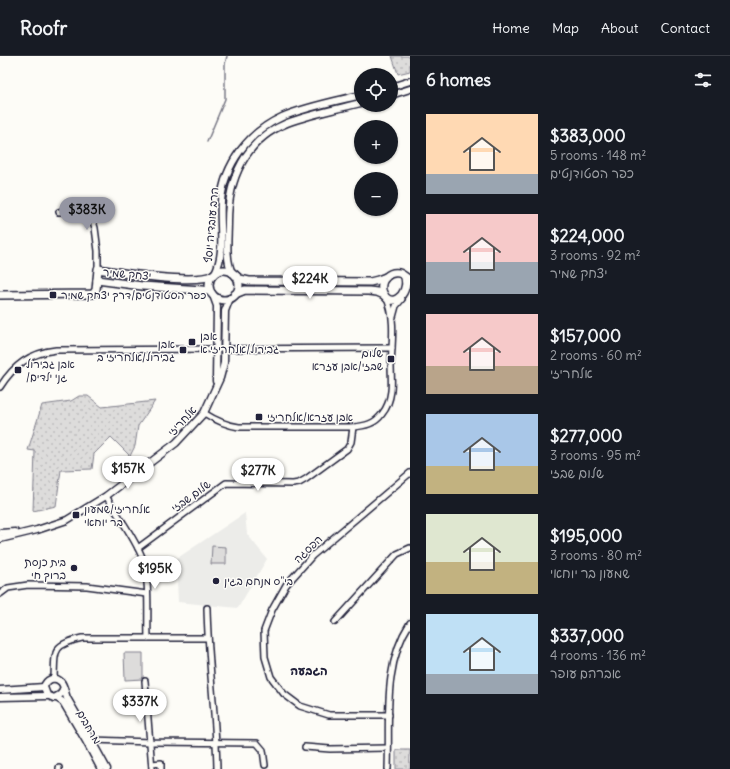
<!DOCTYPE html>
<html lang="en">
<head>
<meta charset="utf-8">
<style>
	:root { --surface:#171b24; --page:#242831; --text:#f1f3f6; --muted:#9ea1a6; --line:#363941; --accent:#9495a2 }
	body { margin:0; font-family:Delius,"Playpen Sans Hebrew",sans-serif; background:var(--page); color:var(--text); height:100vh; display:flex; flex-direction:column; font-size:15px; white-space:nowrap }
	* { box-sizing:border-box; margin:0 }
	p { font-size:13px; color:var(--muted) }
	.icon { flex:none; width:22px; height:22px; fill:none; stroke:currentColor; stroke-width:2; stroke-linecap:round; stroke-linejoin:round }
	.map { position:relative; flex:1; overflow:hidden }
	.drawer { display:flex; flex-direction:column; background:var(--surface); width:320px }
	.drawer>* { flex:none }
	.buttons { position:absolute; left:354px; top:12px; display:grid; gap:8px }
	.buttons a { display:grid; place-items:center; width:44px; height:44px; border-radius:50%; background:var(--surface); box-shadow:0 1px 3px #0004; font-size:20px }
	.price { position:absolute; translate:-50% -34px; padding:0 9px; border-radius:14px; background:#fff; color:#222; font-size:13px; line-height:26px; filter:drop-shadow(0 1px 2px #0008) }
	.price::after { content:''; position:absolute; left:50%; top:24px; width:12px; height:9px; margin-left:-6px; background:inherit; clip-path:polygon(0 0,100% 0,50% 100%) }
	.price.selected { background:var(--accent); color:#111 }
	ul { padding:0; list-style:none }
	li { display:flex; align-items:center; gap:12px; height:100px; padding:0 16px }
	li span { display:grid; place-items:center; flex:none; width:112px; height:80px; border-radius:0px; color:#555 }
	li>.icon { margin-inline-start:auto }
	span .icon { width:48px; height:48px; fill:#fffc; stroke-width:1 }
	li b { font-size:17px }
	h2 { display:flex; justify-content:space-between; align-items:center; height:48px; padding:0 16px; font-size:17px }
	header { display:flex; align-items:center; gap:24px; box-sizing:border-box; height:56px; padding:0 20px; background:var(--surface); border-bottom:1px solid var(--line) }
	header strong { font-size:19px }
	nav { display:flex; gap:22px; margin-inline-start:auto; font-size:14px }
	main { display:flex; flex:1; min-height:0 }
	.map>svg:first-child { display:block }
</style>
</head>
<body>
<header>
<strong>Roofr</strong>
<nav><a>Home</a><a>Map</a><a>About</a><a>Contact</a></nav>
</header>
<main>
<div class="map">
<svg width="410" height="713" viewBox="0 0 410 713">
	<defs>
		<pattern id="park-dots" width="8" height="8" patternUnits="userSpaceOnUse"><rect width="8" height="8" fill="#dddcdb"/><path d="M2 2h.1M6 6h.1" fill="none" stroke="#bdbcbd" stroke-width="1.8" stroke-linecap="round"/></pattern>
	</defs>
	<rect width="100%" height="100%" fill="#fdfcf7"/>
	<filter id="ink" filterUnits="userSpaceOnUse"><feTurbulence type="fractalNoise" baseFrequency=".025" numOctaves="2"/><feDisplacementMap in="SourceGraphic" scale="8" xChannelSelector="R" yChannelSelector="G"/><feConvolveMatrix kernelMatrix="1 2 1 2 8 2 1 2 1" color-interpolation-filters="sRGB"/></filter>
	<g filter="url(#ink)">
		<!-- built -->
		<path fill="#ecece9" d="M 245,457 L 247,478 L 267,503 L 238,552 L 178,546 L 176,503 Z"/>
		<!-- park -->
		<g fill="url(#park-dots)" stroke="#807f8b">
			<path d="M 392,0 L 410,0 L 410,15 L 398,18 Z"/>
			<path d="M 79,340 L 88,340 L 102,351 L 155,345 L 138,370 L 135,390 L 130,400 L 111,381 L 94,398 L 92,413 L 61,414 L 56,450 L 33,455 L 35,395 L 28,394 L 42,349 L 71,345 Z"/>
			<rect x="396" y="694" width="14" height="19"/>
		</g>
		<!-- pitch -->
		<g fill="#dddcdb" stroke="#807f8b">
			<path d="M 212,490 L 226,491 L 226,508 L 211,508 Z"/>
			<path d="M 124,597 L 143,597 L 143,623 L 125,624 Z"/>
		</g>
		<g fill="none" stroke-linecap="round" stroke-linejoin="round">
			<!-- stream -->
			<path stroke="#787885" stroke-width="1.5" d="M 207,86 L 225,43 L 225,8 L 227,0"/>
			<defs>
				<g id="minor">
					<path d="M 59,156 L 88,149 L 95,172 L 98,195 L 98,213"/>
					<path d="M 393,261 L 396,250 L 402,243"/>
					<path d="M 0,331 C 14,309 30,297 56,294 L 392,292"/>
					<path d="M 204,357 C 215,364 225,369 239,371 L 353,371 C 365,370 375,368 382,358 C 387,352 390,343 391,335 C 392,326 391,317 391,308 C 392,288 396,259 386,241"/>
					<path d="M 106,440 C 117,458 137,485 143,504 C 150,526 147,559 148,582"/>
					<path d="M 138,492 L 226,427 L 293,428 L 299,427 L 306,423 L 347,393 L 351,386 L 353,371"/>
					<path d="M 0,538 L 8,532 L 28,529 L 87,530 L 147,538"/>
					<path d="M 207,552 C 208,606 216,659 217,713"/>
					<path d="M 335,566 L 397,498 L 410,492"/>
					<path d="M 54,623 C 55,594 52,589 82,582 L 208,582"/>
					<path d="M 145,625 L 152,713"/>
					<path d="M 389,659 L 329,659 L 300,650 L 284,638 L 271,621 L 265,601 L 264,575 L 272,554 L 286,529 L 312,500 L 410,417"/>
					<path d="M 92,684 L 151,686 L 257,687 L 263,694 L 265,709"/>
					<path d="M 305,691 L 330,693 L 388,692"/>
					<path d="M 152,708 L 161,707 L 161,713"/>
					<path d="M 59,713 L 59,712"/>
					<path d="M 388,713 C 390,664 382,610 410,567"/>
				</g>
				<g id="tertiary">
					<path d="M 391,31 L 410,25"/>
					<path d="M 391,39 L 410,33"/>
					<path d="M 215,217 C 226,195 219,169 221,145 C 224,108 249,76 282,61 C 305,51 336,45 361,39"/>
					<path d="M 232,217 C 225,202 228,182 228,166 C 228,123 245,84 287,67 C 311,58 337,53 361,47"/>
					<path d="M 213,239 L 217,250 L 216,325"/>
					<path d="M 0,477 L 15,476"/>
					<path d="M 0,483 L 37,474 L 67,464 L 106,440 L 176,387 L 204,357 L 220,322 L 224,307 L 225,255 L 230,242"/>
					<path d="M 63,633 L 61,638 L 54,642 L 47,639 L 44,631 C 46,624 54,619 61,626 C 64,629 65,637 67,642 C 81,666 94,689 107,713"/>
					<path d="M 0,634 L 44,631"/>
					<path d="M 0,641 L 47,640"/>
					<path d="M 57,642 L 63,646 L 86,685 L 101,713"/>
				</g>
				<g id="secondary">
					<circle cx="224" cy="229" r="15"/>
					<path d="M 235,219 L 240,223 L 249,225 L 370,226 L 378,224 L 386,221"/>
					<path d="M 405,221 C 410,240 388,255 382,234 C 380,224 389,215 399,217 C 403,218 406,222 410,224"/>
					<path d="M 97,224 L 142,230 L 202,234 L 209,235 L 212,238"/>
					<path d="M 235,238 L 245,234 L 369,235 L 377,236 L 384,239"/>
					<path d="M 0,239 L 93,238 L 96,234 L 98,213 C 120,217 196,229 213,219"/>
				</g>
			</defs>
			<!-- minor casing -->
			<use href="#minor" stroke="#22223b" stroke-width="8"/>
			<!-- tertiary casing -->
			<use href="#tertiary" stroke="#22223b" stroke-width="9"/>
			<!-- secondary casing -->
			<use href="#secondary" stroke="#22223b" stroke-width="10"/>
			<!-- minor -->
			<use href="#minor" stroke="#fdfcf7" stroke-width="5"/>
			<!-- tertiary -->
			<use href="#tertiary" stroke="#fdfcf7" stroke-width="6"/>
			<!-- secondary -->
			<use href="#secondary" stroke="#fdfcf7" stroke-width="7"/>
		</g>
	</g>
	<!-- markers -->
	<g fill="#22223b" stroke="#fdfcf7" stroke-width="1.5">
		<rect x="49" y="235" width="8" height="8" rx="2"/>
		<rect x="188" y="282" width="8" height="8" rx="2"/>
		<rect x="179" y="290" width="8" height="8" rx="2"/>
		<rect x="387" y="299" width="8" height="8" rx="2"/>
		<rect x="14" y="310" width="8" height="8" rx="2"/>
		<rect x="255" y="357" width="8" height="8" rx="2"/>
		<rect x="72" y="455" width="8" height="8" rx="2"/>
		<circle cx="74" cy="512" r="4"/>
		<circle cx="216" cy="525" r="4"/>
	</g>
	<g text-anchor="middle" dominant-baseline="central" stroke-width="3" stroke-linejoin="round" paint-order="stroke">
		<!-- street labels -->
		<g font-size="11" fill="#22223b" stroke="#fdfcf7">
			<text transform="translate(211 169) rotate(-85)">הרב עובדיה יוסף</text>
			<text transform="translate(127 218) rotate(5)">יצחק שמיר</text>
			<text transform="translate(182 365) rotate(-47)">אלחריזי</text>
			<text transform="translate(191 440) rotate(-36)">שלום שבזי</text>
			<text transform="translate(308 493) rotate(-44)">הפסגה</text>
			<text transform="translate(89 671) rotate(60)">מרחבים</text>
		</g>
		<!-- poi labels -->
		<g font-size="11" fill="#22223b" stroke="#fdfcf7" text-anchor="start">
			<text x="61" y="239">כפר הסטודנטים/דרך יצחק שמיר</text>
			<text x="200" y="280">אבן<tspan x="200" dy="13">גבירול/אלחריזי א</tspan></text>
			<text x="175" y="288" text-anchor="end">אבן<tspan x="175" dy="13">גבירול/אלחריזי ב</tspan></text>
			<text x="383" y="297" text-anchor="end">שלום<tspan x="383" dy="13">שבזי/אבן עזרא</tspan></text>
			<text x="26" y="308">אבן גבירול<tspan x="26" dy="13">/גני ילדים</tspan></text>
			<text x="267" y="361">אבן עזרא/אלחריזי</text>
			<text x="84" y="453">אלחריזי/שמעון<tspan x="84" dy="13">בר יוחאי</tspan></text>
			<text x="66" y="506" text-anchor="end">בית כנסת<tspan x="66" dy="13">ברוך חי</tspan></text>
			<text x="224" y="525">בי"ס מנחם בגין</text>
		</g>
		<!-- neighbourhood labels -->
		<g font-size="12" font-weight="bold" fill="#22223b" stroke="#fdfcf7">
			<text x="309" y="614">הגבעה</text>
		</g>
	</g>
</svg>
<div class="buttons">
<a><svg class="icon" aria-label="locate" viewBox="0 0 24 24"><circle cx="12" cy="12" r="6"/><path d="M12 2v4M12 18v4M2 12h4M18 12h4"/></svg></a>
<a>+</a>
<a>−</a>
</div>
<b class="price selected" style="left:87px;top:175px">$383K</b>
<b class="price" style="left:310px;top:244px">$224K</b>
<b class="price" style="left:128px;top:434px">$157K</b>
<b class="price" style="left:258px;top:436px">$277K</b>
<b class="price" style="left:155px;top:534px">$195K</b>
<b class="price" style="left:140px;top:667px">$337K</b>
</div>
<section class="drawer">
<h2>6 homes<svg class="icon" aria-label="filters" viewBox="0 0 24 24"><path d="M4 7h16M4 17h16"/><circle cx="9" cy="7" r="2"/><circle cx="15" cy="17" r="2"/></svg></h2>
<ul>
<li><span style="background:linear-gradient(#ffd9b3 75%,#9aa5b1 0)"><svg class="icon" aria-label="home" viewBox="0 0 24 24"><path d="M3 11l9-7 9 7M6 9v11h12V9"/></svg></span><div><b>$383,000</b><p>5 rooms · 148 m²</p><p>כפר הסטודנטים</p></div></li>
<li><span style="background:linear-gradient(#f6c9c9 60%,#9aa5b1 0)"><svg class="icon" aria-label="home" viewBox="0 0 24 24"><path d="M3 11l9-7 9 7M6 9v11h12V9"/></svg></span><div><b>$224,000</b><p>3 rooms · 92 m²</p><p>יצחק שמיר</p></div></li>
<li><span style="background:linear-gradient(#f6c9c9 65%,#b9a48a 0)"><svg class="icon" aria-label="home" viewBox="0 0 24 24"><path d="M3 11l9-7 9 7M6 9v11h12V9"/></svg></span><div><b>$157,000</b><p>2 rooms · 60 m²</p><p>אלחריזי</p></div></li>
<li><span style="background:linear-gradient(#a9c7e8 65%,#c2b280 0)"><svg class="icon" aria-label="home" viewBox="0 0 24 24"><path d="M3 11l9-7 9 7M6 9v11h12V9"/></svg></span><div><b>$277,000</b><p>3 rooms · 95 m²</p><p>שלום שבזי</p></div></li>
<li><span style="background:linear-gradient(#dfe7d0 60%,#c2b280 0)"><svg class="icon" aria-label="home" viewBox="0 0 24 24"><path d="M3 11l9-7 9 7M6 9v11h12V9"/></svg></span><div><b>$195,000</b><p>3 rooms · 80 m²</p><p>שמעון בר יוחאי</p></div></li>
<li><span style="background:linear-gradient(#bfe0f5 75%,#9aa5b1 0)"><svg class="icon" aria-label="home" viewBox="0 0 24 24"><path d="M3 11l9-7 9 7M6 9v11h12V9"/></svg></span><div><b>$337,000</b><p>4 rooms · 136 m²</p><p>אברהם עופר</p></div></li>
</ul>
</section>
</main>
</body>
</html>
